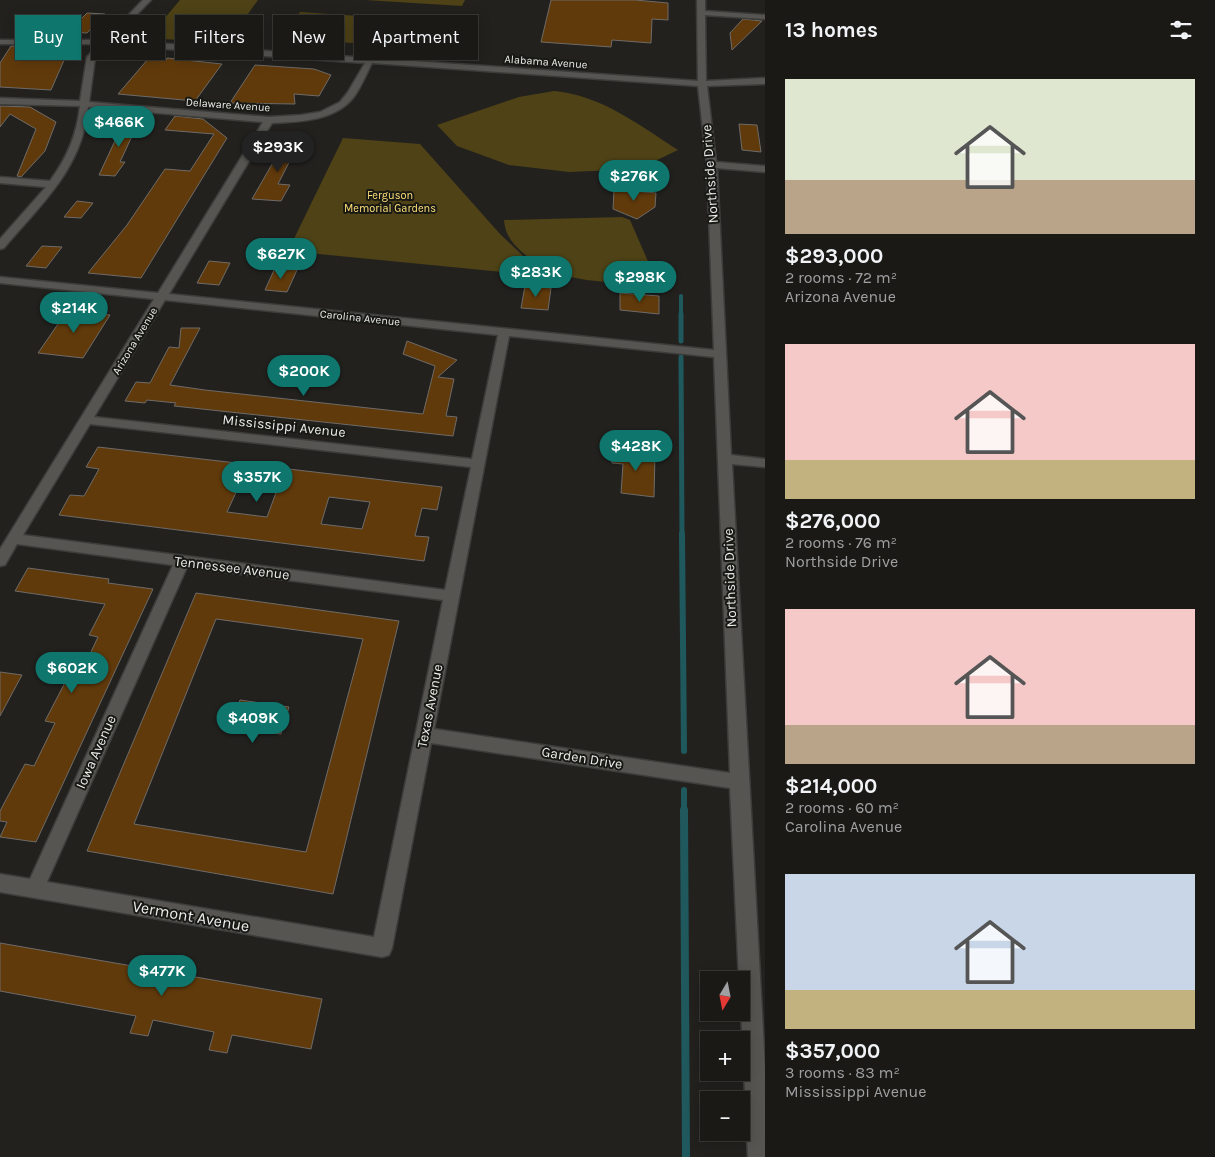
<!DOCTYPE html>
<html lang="en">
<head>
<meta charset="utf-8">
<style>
	:root { --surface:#1a1916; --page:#23221f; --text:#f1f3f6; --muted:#9fa0a1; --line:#383835; --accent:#0f766e }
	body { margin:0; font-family:Karla,sans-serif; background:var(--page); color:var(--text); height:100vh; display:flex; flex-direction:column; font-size:19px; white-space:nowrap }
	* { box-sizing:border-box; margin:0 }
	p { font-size:16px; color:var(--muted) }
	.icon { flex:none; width:28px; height:28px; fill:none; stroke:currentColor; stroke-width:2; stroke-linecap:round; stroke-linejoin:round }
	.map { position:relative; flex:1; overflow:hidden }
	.drawer { display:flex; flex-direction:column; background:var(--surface); width:450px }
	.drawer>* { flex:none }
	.hud { position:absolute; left:15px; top:15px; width:475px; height:45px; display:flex; gap:10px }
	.needle { width:32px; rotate:190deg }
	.tools { position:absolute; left:700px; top:971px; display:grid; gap:10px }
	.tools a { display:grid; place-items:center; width:50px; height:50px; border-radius:0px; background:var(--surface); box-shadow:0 2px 12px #0003,0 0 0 1px var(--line); font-size:25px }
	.price { position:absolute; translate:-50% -42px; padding:0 11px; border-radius:18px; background:var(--accent); color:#fff; font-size:16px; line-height:32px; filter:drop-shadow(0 1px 2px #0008) }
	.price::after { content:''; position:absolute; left:50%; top:30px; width:15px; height:11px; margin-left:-8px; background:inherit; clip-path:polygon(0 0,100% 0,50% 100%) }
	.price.selected { background:#222; color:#fff }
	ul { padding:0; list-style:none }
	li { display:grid; align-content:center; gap:10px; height:265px; padding:0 20px }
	li span { display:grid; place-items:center; height:155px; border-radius:0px; color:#555 }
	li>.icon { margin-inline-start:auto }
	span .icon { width:90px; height:90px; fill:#fffc; stroke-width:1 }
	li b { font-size:21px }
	h2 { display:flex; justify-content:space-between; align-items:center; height:60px; padding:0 20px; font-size:21px }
	.chip { padding:0 18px; border-radius:0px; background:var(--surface); box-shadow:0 2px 12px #0003,0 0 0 1px var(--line); font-size:18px; line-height:45px }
	.chip.selected { background:var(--accent); color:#fff }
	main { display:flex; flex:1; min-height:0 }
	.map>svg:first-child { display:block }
</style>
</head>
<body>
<main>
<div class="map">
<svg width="765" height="1157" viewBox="0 0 765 1157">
	<rect width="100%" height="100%" fill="#22211e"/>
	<!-- green -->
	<g fill="#4e4216">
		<path d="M 180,0 L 258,0 L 227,43 L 148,38 Z"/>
		<path d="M 365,0 L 465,0 L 462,6 Z"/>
		<path d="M 300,12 L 448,22 L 437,49 L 282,38 Z"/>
		<path d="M 554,91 C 601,95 639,125 678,150 L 653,162 L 616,170 L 569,172 L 509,165 L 457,146 L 437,125 L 519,97 Z"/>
		<path d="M 343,138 L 420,144 L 500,234 L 538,270 L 554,274 L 554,277 L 288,251 Z"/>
		<path d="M 622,217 L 630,220 L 657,282 C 612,283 556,285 522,252 C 511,242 505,234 504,220 Z"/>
	</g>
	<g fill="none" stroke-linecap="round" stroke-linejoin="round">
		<!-- stream-far3 -->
		<path stroke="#1f595e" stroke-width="4" d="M 681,296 L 681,316"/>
		<!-- stream-far2 -->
		<g stroke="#1f595e" stroke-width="5">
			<path d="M 681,314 L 681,341"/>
			<path d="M 681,357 L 682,535"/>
		</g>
		<!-- stream-far1 -->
		<g stroke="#1f595e" stroke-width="6">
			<path d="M 682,534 L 684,751"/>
			<path d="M 684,790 L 684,811"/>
		</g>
		<!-- stream -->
		<path stroke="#1f595e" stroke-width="8" d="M 684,810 L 686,1157"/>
	</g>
	<!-- building -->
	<g fill="#613a0b" stroke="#6e6b68" fill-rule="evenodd">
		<path d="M 551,0 L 635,0 L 668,3 L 668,20 L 652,19 L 651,43 L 612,40 L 611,47 L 541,42 Z"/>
		<path d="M 87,13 L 105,14 L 87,33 L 68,32 Z"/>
		<path d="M 743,19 L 762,21 L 732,50 L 730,33 Z"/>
		<path d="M 23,27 L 39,38 L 16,38 Z"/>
		<path d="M 11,46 L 49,46 L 65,58 L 51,90 L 0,87 L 0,63 Z"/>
		<path d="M 167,58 L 222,64 L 195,101 L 118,94 L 148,59 L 166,60 Z"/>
		<path d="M 255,65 L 314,69 L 331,75 L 319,96 L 294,94 L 295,104 L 230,103 Z"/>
		<path d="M 0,106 L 30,107 L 56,122 L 45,151 L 21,177 L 17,176 L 36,129 L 10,114 L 0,127 Z"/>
		<path d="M 127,115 L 139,121 L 120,162 L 125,162 L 115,176 L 99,175 Z"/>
		<path d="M 175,116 L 203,119 L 227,138 L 141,278 L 88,273 L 127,225 L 165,169 L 190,171 L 214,134 L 165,130 Z"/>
		<path d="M 739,124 L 757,125 L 761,152 L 742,150 Z"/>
		<path d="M 290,133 L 301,139 L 278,184 L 290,185 L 281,201 L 252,199 Z"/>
		<path d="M 614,189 L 656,193 L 655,207 L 637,219 L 613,209 Z"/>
		<path d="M 77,201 L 93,203 L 81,218 L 64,217 Z"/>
		<path d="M 42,246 L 62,247 L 46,268 L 26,266 Z"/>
		<path d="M 209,261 L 230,263 L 219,285 L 197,283 Z"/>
		<path d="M 275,268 L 297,270 L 287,292 L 265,290 Z"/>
		<path d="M 525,286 L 551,288 L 548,310 L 521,308 Z"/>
		<path d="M 620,293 L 659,296 L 659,314 L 620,310 Z"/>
		<path d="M 67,311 L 110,315 L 83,358 L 38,353 Z"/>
		<path d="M 181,328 L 200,328 L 170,385 L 205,390 L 423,414 L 435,366 L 403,354 L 407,341 L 457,360 L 438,377 L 454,379 L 446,416 L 457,417 L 453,436 L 174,406 L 176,403 L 147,400 L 145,403 L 125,401 L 136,382 L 150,383 L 169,347 L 179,348 Z"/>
		<path d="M 98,447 L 349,476 L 442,487 L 437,510 L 422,508 L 415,536 L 429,537 L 424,561 L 59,515 L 70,495 L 84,496 L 99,469 L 86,467 ZM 239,486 L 277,490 L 267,517 L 227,512 ZM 329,497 L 370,502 L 362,529 L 321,524 Z"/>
		<path d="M 613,448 L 655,453 L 654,497 L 621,493 L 623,464 L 612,463 Z"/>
		<path d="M 28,568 L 109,579 L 108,583 L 153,589 L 36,842 L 0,837 L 7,822 L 0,821 L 0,811 L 25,764 L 34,766 L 55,723 L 45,721 L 71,671 L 81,673 L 98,637 L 89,635 L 105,604 L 15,591 Z"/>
		<path d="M 196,593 L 399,621 L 333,894 L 87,851 ZM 216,619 L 363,639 L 306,852 L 134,824 Z"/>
		<path d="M 0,672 L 22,675 L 0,716 Z"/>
		<path d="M 240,700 L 289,707 L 281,734 L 231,727 Z"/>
		<path d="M 0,943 L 322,999 L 311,1049 L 232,1035 L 227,1053 L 209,1050 L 214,1032 L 153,1020 L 148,1036 L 130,1033 L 136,1016 L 0,991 Z"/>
	</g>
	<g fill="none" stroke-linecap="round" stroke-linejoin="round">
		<defs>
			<path id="minor" d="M 143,0 L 151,0 L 112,40 L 698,81 L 697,0 L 705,0 L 705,11 L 765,15 L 765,19 L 705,15 L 706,81 L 765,78 L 765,84 L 707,86 L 716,162 L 765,166 L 765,172 L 717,168 L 731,455 L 765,459 L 765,467 L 732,464 L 765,1068 L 765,1157 L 748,1157 L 741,1012 L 741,980 L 739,980 L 730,788 L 431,743 L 392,948 L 389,955 L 382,957 L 0,892 L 0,874 L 30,879 L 173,565 L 17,544 L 5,565 L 0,566 L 0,549 L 154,299 L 0,283 L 0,277 L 158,293 L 263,122 L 88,107 C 83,168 41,204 4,248 L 0,249 L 0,239 L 46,187 L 0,183 L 0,177 L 50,181 C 67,158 77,135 80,106 L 0,104 L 0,98 L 80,101 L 87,57 L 99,44 L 0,44 L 0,40 L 104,40 ZM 108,45 L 365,63 L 348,92 L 340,102 L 320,112 L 301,115 L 269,117 L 89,102 L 95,58 ZM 372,63 L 698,86 L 707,165 L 714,350 L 169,294 L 272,123 C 299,122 334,121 353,98 C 361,88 366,74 372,63 ZM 165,300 L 498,335 L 472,459 L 94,417 ZM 509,336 L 714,357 L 730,773 L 434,729 ZM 90,424 L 471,467 L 445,590 L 23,535 ZM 187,567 L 443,600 L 374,937 L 47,882 Z"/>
		</defs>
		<!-- minor casing -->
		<use href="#minor" stroke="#3c3c3a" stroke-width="3"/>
		<!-- minor -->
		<use href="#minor" fill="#565551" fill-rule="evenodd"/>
	</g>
	<g text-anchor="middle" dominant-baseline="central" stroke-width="4" stroke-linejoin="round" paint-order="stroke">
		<!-- far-street labels -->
		<g font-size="11" fill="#ececea" stroke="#181814">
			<text transform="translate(546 62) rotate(4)">Alabama Avenue</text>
			<text transform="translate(228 105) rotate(4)">Delaware Avenue</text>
			<text transform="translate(360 318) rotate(6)">Carolina Avenue</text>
			<text transform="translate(135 341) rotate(-59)">Arizona Avenue</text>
		</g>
		<!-- far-park labels -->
		<g font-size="11" fill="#fee177" stroke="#181814">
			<text x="390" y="195">Ferguson<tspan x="390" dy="13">Memorial Gardens</tspan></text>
		</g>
		<!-- street labels -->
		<g font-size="14" fill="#ececea" stroke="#181814">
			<text transform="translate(710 174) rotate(-94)">Northside Drive</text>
			<text transform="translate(284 426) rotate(6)">Mississippi Avenue</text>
			<text transform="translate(232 568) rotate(7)">Tennessee Avenue</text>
			<text transform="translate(730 578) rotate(-92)">Northside Drive</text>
			<text transform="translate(430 706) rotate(-79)">Texas Avenue</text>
			<text transform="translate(96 752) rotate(-66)">Iowa Avenue</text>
			<text transform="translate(582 758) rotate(9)">Garden Drive</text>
		</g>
		<!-- near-street labels -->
		<g font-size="16" fill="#ececea" stroke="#181814">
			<text transform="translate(191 916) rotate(10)">Vermont Avenue</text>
		</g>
	</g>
</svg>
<div class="tools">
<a><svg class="needle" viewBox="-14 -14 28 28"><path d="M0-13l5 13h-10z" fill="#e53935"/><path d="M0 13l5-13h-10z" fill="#9fa0a1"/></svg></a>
<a>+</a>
<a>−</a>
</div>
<b class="price" style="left:119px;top:148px">$466K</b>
<b class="price selected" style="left:278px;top:173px">$293K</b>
<b class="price" style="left:634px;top:202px">$276K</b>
<b class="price" style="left:281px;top:280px">$627K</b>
<b class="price" style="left:536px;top:298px">$283K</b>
<b class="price" style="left:640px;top:303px">$298K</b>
<b class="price" style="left:74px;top:334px">$214K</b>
<b class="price" style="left:304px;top:397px">$200K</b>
<b class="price" style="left:636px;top:472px">$428K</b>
<b class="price" style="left:257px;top:503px">$357K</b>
<b class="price" style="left:72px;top:694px">$602K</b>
<b class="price" style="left:253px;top:744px">$409K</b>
<b class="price" style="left:162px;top:997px">$477K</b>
<div class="hud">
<a class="chip selected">Buy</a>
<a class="chip">Rent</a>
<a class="chip">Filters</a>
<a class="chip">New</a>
<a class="chip">Apartment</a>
</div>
</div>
<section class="drawer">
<h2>13 homes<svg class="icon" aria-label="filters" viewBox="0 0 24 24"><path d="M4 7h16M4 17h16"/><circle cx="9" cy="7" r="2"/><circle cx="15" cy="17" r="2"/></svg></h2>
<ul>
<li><span style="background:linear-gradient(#dfe7d0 65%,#b9a48a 0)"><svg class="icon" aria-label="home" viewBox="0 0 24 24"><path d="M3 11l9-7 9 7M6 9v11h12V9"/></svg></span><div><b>$293,000</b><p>2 rooms · 72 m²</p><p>Arizona Avenue</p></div></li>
<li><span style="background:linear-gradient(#f6c9c9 75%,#c2b280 0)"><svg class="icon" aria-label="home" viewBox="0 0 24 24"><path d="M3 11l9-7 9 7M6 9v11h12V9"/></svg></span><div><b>$276,000</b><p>2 rooms · 76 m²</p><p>Northside Drive</p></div></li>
<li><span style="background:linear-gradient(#f6c9c9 75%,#b9a48a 0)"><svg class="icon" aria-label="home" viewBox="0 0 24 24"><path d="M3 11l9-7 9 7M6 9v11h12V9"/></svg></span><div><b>$214,000</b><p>2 rooms · 60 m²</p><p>Carolina Avenue</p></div></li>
<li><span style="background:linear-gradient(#c9d6e8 75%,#c2b280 0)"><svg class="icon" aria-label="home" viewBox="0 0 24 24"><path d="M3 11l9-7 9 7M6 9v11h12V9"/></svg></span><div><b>$357,000</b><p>3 rooms · 83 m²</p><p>Mississippi Avenue</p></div></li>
</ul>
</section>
</main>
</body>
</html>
